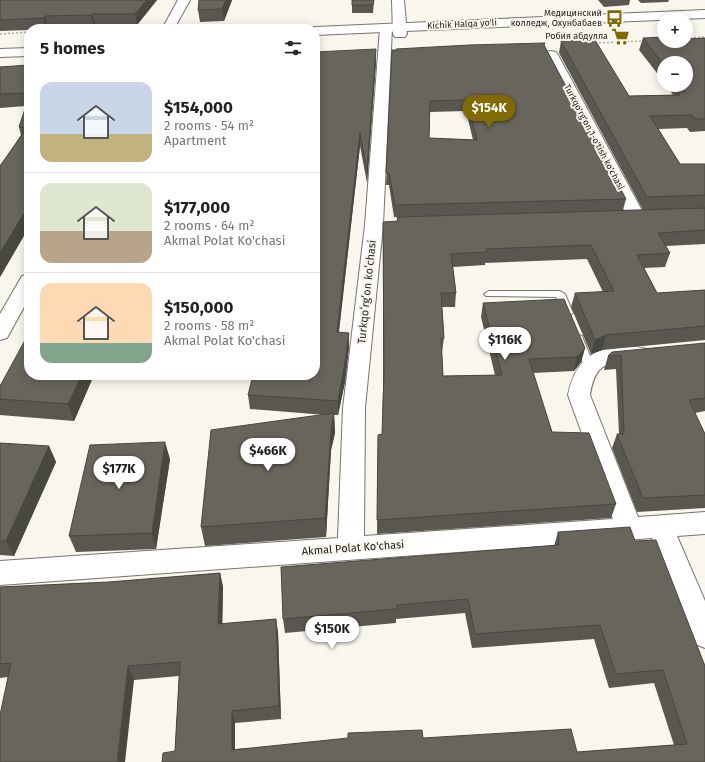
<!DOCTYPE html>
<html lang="en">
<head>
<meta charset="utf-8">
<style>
	:root { --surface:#fff; --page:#f6f6f6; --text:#222; --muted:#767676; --line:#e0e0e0; --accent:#806a01 }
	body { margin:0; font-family:"Fira Sans",sans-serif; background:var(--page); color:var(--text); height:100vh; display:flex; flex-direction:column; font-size:15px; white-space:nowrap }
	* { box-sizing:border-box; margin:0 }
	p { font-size:13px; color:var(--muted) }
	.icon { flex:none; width:22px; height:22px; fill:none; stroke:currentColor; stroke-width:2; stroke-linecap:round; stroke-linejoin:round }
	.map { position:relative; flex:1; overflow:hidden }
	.panel { position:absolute; left:24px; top:24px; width:296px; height:356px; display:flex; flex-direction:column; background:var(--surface); border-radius:16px; box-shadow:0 2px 10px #0003 }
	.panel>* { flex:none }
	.controls { position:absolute; left:657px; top:12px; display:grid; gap:8px }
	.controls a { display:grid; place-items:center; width:36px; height:36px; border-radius:50%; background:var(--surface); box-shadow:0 2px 10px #0003; font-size:20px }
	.price { position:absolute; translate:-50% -34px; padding:0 9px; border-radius:14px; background:#fff; color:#222; font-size:13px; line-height:26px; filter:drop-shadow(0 1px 2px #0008) }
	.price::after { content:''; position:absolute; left:50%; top:24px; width:12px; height:9px; margin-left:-6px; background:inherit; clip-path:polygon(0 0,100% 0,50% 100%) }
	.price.on { background:var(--accent); color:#fff }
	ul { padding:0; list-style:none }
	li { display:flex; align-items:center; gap:12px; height:100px; padding:0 16px }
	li+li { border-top:1px solid var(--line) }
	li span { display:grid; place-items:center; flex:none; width:112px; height:80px; border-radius:12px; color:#555 }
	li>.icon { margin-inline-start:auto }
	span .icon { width:48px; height:48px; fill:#fffc; stroke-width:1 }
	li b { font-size:17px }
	h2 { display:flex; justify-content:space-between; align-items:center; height:48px; padding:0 16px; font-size:17px }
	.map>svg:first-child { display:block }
</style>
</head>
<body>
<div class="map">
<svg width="705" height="762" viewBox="0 0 705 762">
	<rect width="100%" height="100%" fill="#f9f7ed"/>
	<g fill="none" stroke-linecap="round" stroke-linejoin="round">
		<defs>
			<g id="service">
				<path d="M 489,291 L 560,291 L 565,294 L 573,313 L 568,316 L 564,315 L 556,297 L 486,296 L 484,294 Z"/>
				<path d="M 578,335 L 582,336 L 583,339 L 595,368 L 594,371 L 586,371 L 585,368 L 573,339 L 574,336 Z"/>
			</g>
			<g id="minor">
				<path d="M 178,0 L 190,0 L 174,29 L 162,29 Z"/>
				<path d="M 392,0 L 404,0 L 407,34 L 405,37 L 395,37 L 393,34 Z"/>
				<path d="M 386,24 L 391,25 L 392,28 L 383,225 L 365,408 L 364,536 L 613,519 L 568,395 C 574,365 589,348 621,347 C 629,347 637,346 646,349 L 649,354 L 646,359 C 616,368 597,352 590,395 L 638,517 L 705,512 L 705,534 L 677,536 L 705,601 L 705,648 L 695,644 L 652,538 L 0,585 L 0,561 L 338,538 L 343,408 L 365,225 L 380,28 L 381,25 Z"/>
				<path d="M 551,51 L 556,52 L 558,55 L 646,218 L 643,222 L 637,223 L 631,222 L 628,218 L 544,55 L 546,52 Z"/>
				<path d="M 29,274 L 29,298 L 7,338 L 0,340 L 0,314 L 22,276 Z"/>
			</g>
			<g id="trunk">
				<path d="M 705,10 L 705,18 L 315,35 L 315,29 L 310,29 L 315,27 Z"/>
				<path d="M 29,48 L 29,56 L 0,57 L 0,49 Z"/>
			</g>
		</defs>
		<!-- service casing -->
		<use href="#service" stroke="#76746b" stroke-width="2"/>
		<!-- minor casing -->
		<use href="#minor" stroke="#76746b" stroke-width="2"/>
		<!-- trunk casing -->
		<use href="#trunk" stroke="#76746b" stroke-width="2"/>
		<!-- path -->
		<g stroke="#acaaa2" stroke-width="1.5" stroke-dasharray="2 2" stroke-linecap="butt">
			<path d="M 91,29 L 147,26"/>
			<path d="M 0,34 L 29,32"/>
			<path d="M 686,38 L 705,37"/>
			<path d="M 595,43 L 644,41"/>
		</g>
		<!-- service -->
		<use href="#service" fill="#fff" fill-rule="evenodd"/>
		<!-- minor -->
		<use href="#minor" fill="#fff" fill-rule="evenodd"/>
		<!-- trunk -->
		<use href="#trunk" fill="#fff" fill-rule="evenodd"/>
	</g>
	<!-- wall -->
	<g fill="#59574f" fill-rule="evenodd">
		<path d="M 0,0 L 157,0 L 137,25 L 95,24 L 94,26 L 48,27 L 46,29 L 29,29 L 29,30 L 0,31 Z"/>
		<path d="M 232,0 L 224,21 L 200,22 L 198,10 Z"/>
		<path d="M 374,0 L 373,13 L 352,13 L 352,5 Z"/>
		<path d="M 598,0 L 630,0 L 629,5 L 604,7 Z"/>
		<path d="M 638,0 L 669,0 L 668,2 L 641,3 Z"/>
		<path d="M 643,38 L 687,39 L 705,38 L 705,131 L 690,132 L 687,128 L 658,129 L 680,164 L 705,164 L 705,244 L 666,246 L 670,253 L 665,267 L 644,268 L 657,293 L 705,290 L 705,340 L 602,350 L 591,354 L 571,307 L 575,293 L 603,292 L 587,259 L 485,263 L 485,265 L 453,267 L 456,293 L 455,307 L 442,307 L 444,338 L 442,352 L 443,376 L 495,375 L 481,317 L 483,303 L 585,348 L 581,362 L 574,371 L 533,373 L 552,432 L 616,504 L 611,518 L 377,534 L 378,435 L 382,434 L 383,389 L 383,222 L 397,222 L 397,217 L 517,214 L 394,217 L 389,185 L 386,185 L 392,50 L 544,45 L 626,199 L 623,210 L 643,210 L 559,53 L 561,41 L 629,96 L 673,95 L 666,85 L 686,85 L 664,63 L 664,82 L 639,50 ZM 466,111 L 473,140 L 429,138 L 430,112 Z"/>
		<path d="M 315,52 L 376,62 L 367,183 L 360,146 L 339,332 L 349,347 L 345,382 L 338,415 L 334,415 L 335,433 L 331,450 L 326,537 L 205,546 L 201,527 L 326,415 L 250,409 L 248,395 L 315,375 Z"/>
		<path d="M 29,65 L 29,227 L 0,277 L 0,166 L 21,135 L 19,127 L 26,106 L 0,108 L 0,67 Z"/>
		<path d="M 705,343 L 705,411 L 695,413 L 705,434 L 705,508 L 637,512 L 612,448 L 617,434 L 619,434 L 616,369 L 604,370 L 608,356 Z"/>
		<path d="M 29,375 L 94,375 L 74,421 L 0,415 L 0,386 Z"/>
		<path d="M 0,443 L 49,446 L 56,462 L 14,556 L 0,555 Z"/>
		<path d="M 170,459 L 156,549 L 76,552 L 69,536 Z"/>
		<path d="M 558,532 L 635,541 L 705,762 L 175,751 L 179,676 L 134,680 L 8,677 L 0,678 L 0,587 L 109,582 L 220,573 L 223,587 L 222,624 L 276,619 L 278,633 L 281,719 L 235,723 L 235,749 L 423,738 L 577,752 L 674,745 L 654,683 L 609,688 L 594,639 L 472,648 L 465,613 L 396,619 L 396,623 L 285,633 L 283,619 L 554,546 Z"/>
	</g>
	<!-- shaded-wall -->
	<g fill="#484740">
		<path d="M 147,0 L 157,0 L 137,25 L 135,14 Z"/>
		<path d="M 226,0 L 232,0 L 224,21 L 222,9 Z"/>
		<path d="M 92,14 L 95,24 L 94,26 L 91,15 Z"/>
		<path d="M 45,16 L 48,27 L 46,29 L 43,18 Z"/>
		<path d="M 376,49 L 376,62 L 367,183 L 367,170 Z"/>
		<path d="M 360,133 L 360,146 L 337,346 L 337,332 Z"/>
		<path d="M 29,205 L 29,227 L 0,277 L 0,253 Z"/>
		<path d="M 349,333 L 349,347 L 345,382 L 338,415 L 338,401 Z"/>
		<path d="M 606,335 L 602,350 L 591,354 L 595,340 Z"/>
		<path d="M 585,348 L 581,362 L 574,371 L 577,357 Z"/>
		<path d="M 82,375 L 94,375 L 74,421 L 68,404 Z"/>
		<path d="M 334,413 L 335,433 L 331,450 L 326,537 L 325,518 L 331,431 Z"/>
		<path d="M 165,442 L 170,459 L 156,549 L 152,533 Z"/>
		<path d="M 49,446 L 56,462 L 14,556 L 6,541 Z"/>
		<path d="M 220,573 L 223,587 L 222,638 L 218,624 Z"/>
		<path d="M 276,619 L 278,633 L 281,719 L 279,706 Z"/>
		<path d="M 128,666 L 134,680 L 125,762 L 117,762 Z"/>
		<path d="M 232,711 L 235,723 L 235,762 L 232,750 Z"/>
	</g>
	<!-- building -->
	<g fill="#67655c" stroke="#484740" fill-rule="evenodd">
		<path d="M 0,0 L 147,0 L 135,14 L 92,14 L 91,15 L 45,16 L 43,18 L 0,20 Z"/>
		<path d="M 199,0 L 226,0 L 222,9 L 198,10 Z"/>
		<path d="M 352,0 L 374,0 L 373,5 L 352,5 Z"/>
		<path d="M 664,37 L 664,41 L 686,41 L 686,38 L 687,39 L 705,38 L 705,119 L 695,119 L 692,115 L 650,116 L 680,164 L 705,164 L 705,195 L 647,197 L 561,41 L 595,40 L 629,96 L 680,95 L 678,92 L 685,92 L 679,85 L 686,85 L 686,63 L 664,63 L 664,65 L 643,38 Z"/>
		<path d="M 545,43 L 544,45 L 626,199 L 395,205 L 389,173 L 386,173 L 392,50 L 397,50 L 396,49 L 469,45 ZM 467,100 L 477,140 L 429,138 L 430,101 Z"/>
		<path d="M 376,49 L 367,170 L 360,133 L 337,332 L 349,333 L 344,368 L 338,401 L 248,395 L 253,375 L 315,375 L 315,52 Z"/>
		<path d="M 29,65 L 29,93 L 0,94 L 0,67 Z"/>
		<path d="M 29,97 L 29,205 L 0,253 L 0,166 L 27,128 L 19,127 Z"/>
		<path d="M 705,208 L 705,230 L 658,233 L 670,253 L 637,255 L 657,293 L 705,290 L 705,326 L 606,335 L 595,340 L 575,293 L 614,291 L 591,245 L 486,249 L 487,252 L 451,254 L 456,293 L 441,293 L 444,338 L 441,338 L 443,376 L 502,375 L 483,303 L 564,299 L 585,348 L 577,357 L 529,359 L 552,432 L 589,433 L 616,504 L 377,520 L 378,435 L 382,434 L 384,375 L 383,222 L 398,221 L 397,217 Z"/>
		<path d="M 29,333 L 29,375 L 82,375 L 68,404 L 0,399 L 0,386 Z"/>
		<path d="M 705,343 L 705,398 L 689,400 L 705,434 L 705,495 L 643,498 L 617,434 L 624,434 L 621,355 L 608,356 L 612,352 Z"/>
		<path d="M 334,413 L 331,431 L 325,518 L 201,527 L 211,430 Z"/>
		<path d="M 165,442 L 152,533 L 69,536 L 90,445 Z"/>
		<path d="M 0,443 L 49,446 L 6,541 L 0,541 Z"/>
		<path d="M 630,527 L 635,541 L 656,540 L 705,666 L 705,762 L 162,762 L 163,753 L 175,751 L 180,662 L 128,666 L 117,762 L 0,762 L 0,715 L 11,663 L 0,664 L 0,587 L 109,582 L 220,573 L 218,624 L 276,619 L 279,706 L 232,711 L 232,750 L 348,738 L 348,733 L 422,730 L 423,738 L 571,729 L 577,752 L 687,744 L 663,670 L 616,674 L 600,625 L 475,634 L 468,599 L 397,605 L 397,609 L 283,619 L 281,567 L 559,545 L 558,532 Z"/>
	</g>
	<!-- icons -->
	<defs>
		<symbol id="bus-bare" viewBox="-9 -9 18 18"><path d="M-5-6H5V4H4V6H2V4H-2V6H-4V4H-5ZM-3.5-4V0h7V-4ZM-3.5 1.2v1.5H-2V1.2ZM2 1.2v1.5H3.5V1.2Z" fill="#806a01" stroke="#f9f7ed" stroke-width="2.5" paint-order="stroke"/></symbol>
		<symbol id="supermarket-bare" viewBox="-9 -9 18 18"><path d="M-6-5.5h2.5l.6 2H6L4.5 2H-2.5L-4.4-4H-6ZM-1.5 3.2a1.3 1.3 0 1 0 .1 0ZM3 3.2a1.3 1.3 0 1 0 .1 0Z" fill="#806a01" stroke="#f9f7ed" stroke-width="2.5" paint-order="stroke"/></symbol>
	</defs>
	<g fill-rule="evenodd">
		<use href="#bus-bare" x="602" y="6" width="25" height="25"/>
		<use href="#supermarket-bare" x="608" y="24" width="25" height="25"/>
	</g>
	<g text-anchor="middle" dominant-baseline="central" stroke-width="4" stroke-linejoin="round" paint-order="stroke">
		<!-- far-poi labels -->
		<g font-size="9" fill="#1e1d19" stroke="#f9f7ed" text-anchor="end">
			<text x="602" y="13">Медицинский<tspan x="602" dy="10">колледж, Охунбабаев</tspan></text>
			<text x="608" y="36">Робия абдулла</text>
		</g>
		<!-- far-street labels -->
		<g font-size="9" fill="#1e1d19" stroke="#f9f7ed">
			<text transform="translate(462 24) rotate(-3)">Kichik Halqa yo'li</text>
			<text transform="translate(594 137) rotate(62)">Turkqo'rg'on 1-o'tish ko'chasi</text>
		</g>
		<!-- street labels -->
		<g font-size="11" fill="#1e1d19" stroke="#f9f7ed">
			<text transform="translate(367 292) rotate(-84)">Turkqoʻrgʻon koʻchasi</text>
			<text transform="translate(353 548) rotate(-4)">Akmal Polat Ko'chasi</text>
		</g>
	</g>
</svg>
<div class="controls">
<a>+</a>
<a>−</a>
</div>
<b class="price on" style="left:489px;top:129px">$154K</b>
<b class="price" style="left:505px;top:361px">$116K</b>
<b class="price" style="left:268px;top:472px">$466K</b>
<b class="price" style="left:119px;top:490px">$177K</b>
<b class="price" style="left:332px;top:650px">$150K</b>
<section class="panel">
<h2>5 homes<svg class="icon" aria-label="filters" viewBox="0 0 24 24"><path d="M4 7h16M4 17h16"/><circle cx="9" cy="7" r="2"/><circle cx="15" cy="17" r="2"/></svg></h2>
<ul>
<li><span style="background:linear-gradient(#c9d6e8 65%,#c2b280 0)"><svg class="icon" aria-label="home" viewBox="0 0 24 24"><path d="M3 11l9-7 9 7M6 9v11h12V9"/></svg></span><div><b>$154,000</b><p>2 rooms · 54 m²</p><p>Apartment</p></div></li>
<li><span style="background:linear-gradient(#dfe7d0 60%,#b9a48a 0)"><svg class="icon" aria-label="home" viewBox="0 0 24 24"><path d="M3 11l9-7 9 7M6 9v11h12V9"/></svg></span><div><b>$177,000</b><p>2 rooms · 64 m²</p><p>Akmal Polat Ko'chasi</p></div></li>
<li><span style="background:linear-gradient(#ffd9b3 75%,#7fa58c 0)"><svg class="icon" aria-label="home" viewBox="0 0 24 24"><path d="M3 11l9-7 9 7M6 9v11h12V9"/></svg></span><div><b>$150,000</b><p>2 rooms · 58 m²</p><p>Akmal Polat Ko'chasi</p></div></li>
</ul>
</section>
</div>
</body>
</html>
